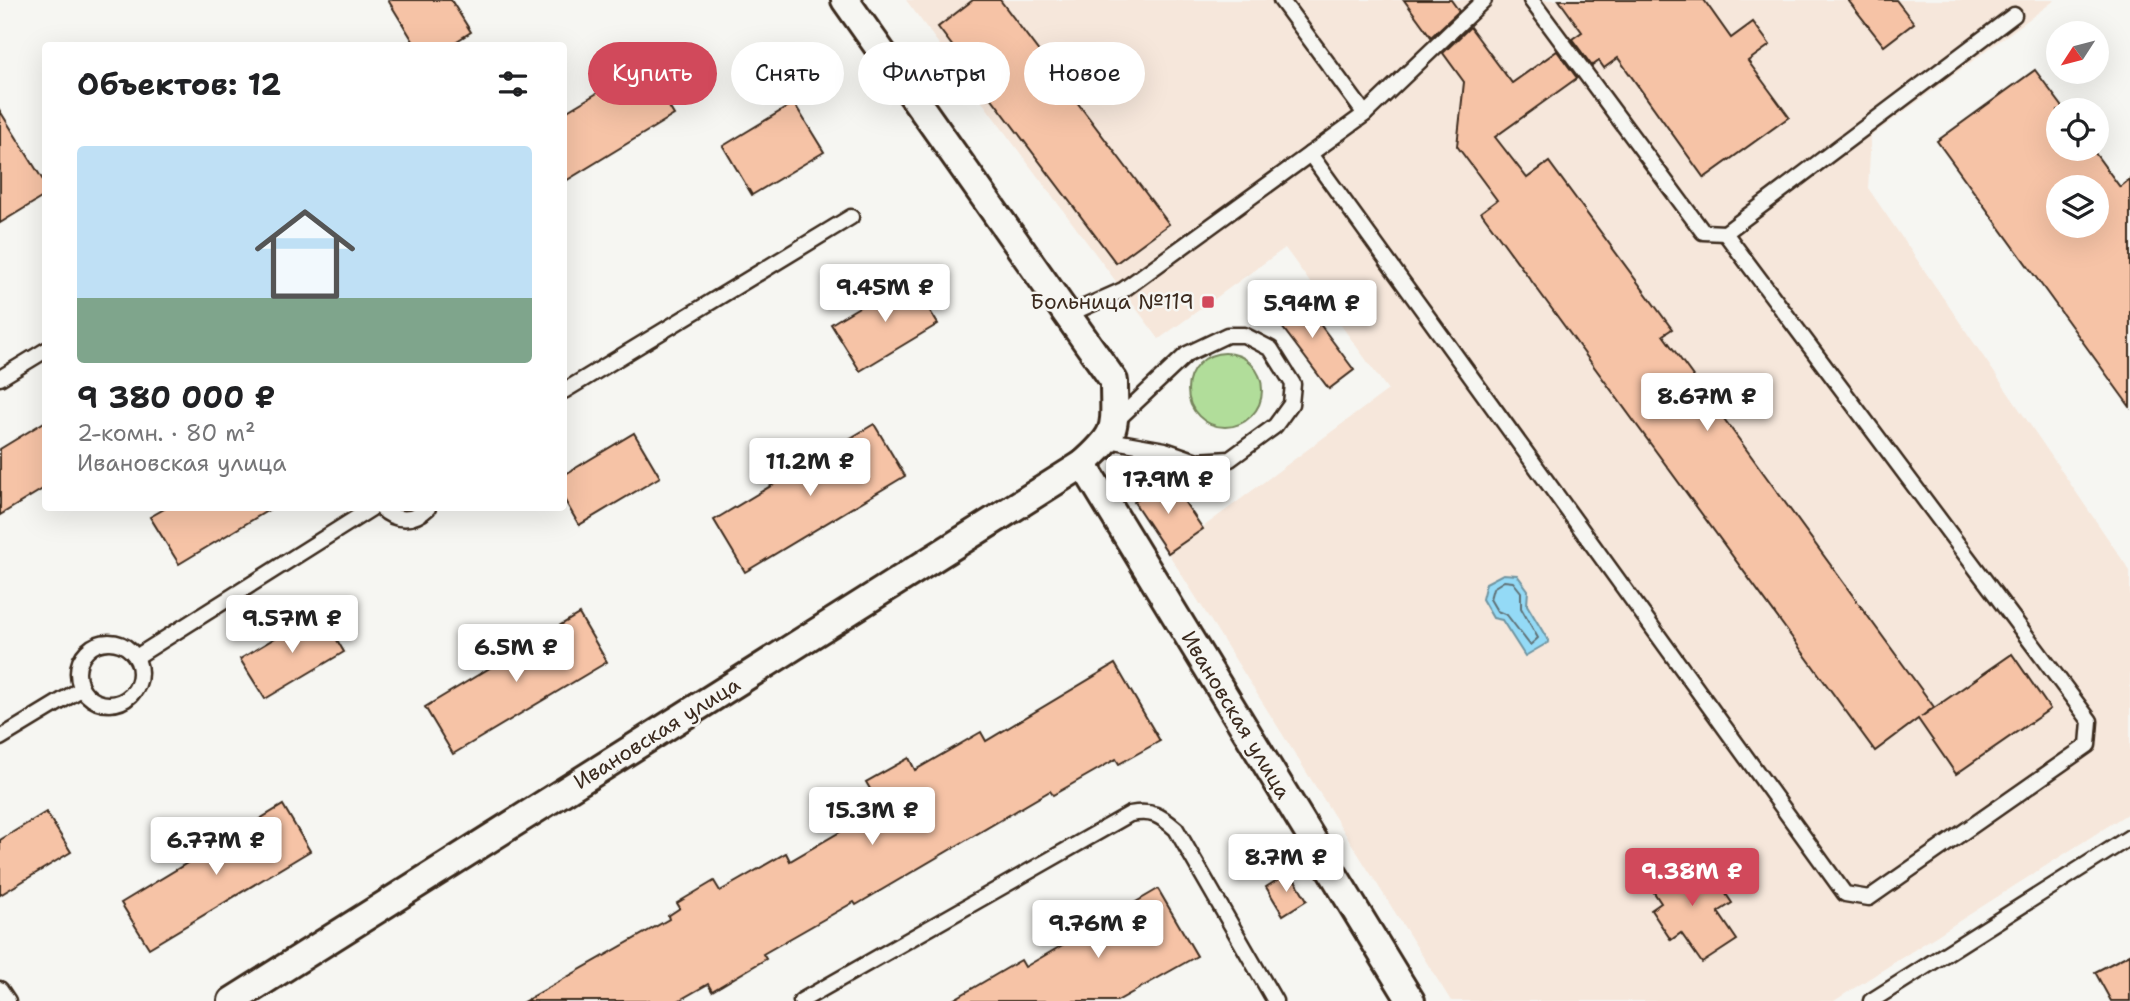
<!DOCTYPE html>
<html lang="ru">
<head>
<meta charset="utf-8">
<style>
	:root { --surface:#fff; --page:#f6f6f6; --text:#202124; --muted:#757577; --accent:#d1495b }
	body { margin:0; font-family:"Shantell Sans",sans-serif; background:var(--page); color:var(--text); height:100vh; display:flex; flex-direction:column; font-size:26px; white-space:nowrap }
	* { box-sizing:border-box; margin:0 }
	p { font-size:23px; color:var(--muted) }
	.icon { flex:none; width:38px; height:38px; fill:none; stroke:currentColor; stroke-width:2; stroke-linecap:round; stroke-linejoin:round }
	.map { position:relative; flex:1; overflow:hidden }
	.side { position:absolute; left:42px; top:42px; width:525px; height:469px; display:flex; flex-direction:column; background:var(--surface); border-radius:7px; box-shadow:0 7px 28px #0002 }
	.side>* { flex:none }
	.guide { position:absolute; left:588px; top:42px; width:665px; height:63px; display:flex; gap:14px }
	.needle { width:46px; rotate:234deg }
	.tools { position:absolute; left:2046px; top:21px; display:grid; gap:14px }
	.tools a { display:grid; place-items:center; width:63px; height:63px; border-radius:50%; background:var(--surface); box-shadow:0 7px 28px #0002; font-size:35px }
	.price { position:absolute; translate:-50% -60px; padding:0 16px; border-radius:7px; background:#fff; color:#222; font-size:23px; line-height:46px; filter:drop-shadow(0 2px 4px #0008) }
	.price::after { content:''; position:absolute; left:50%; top:42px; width:21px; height:16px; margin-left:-10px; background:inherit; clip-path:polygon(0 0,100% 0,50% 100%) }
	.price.on { background:var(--accent); color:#fff }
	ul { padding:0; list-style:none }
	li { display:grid; align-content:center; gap:14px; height:371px; padding:0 35px }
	li span { display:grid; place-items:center; height:217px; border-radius:7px; color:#555 }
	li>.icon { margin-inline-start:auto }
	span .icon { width:126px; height:126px; fill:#fffc; stroke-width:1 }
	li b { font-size:30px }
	h2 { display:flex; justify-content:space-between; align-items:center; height:84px; padding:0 35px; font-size:30px }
	.tag { padding:0 24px; border-radius:32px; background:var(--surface); box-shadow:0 7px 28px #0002; font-size:24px; line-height:63px }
	.tag.on { background:var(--accent); color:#fff }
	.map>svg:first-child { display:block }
</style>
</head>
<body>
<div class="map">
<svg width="2130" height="1001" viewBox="0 0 2130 1001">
	<rect width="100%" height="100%" fill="#f6f6f2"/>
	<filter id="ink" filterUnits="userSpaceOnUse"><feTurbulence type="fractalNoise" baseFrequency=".0143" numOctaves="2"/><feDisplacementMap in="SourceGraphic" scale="14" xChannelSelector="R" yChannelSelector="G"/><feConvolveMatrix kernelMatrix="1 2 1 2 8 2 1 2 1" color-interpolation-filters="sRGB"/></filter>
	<g filter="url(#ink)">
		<!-- built -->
		<path fill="#f6e7db" d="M 906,0 L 2055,0 L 1871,136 L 1868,188 L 2130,571 L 2130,812 L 1834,1001 L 1451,1001 L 1168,553 L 1388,390 L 1285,248 L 1159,339 Z"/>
		<!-- green -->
		<circle fill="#b1dd9a" stroke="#76845c" stroke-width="2" cx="1225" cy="390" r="37"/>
		<!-- water -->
		<path fill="#94daf6" stroke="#7094a0" stroke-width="2" d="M 1503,574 L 1517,575 L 1528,590 L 1527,605 L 1549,642 L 1525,656 L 1502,620 L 1493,618 L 1482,599 L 1486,583 Z"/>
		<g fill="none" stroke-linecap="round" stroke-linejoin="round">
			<!-- shore -->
			<path stroke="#5f7074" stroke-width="2" d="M 1504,581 L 1513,582 L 1521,592 L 1521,608 L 1538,638 L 1530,645 L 1507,615 L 1497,611 L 1490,599 L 1493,588 Z"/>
		</g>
		<!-- building -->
		<g fill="#f6c3a6" stroke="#3b2a1e" stroke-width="2" fill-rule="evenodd">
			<path d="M 388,0 L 451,0 L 471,32 L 449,46 L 416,46 Z"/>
			<path d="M 973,0 L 1000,0 L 1169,224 L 1116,263 L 938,27 Z"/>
			<path d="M 1404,0 L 1451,0 L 1459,11 L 1431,37 Z"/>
			<path d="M 1559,0 L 1704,0 L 1731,38 L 1753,22 L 1770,45 L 1748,61 L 1789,117 L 1704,178 L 1618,58 L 1604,68 L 1599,61 L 1592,66 L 1572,39 L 1582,32 Z"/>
			<path d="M 1848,0 L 1896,0 L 1914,23 L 1884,46 Z"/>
			<path d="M 1470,27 L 1512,83 L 1557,51 L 1577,78 L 1495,137 L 1527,178 L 1549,162 L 1672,329 L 1663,335 L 1934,707 L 1921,717 L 2012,654 L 2050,709 L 1956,774 L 1918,719 L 1875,751 L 1481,212 L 1497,200 L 1457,146 L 1464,82 L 1443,53 Z"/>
			<path d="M 644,65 L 674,115 L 564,182 L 564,113 Z"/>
			<path d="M 2035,70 L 2065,110 L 2058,110 L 2058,149 L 2092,149 L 2120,187 L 2130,179 L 2130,407 L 1937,141 ZM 2058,187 L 2096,187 L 2096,226 L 2058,226 Z"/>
			<path d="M 794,103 L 824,152 L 752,195 L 723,146 Z"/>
			<path d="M 0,111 L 46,185 L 46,195 L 0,223 Z"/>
			<path d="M 909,277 L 938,324 L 860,371 L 831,324 Z"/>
			<path d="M 1296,292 L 1354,370 L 1329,389 L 1270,311 Z"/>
			<path d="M 46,421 L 46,487 L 0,515 L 0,449 Z"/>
			<path d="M 874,424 L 905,476 L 745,572 L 714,520 Z"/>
			<path d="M 634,433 L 660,477 L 579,525 L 564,499 L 564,475 Z"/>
			<path d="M 1169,479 L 1203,529 L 1168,553 L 1134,502 Z"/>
			<path d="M 166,508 L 272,508 L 179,564 L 150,517 Z"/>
			<path d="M 320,611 L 344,652 L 265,699 L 240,659 Z"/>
			<path d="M 579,614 L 607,662 L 453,754 L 425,707 Z"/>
			<path d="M 1115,664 L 1160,741 L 1119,764 L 1116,759 L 1053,795 L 1050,791 L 856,905 L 854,902 L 763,954 L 766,959 L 712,991 L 708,984 L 678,1001 L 525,1001 L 669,919 L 668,916 L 680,908 L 677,903 L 714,881 L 720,891 L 786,853 L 790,861 L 881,808 L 866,782 L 909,758 L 915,770 L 981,732 L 986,741 Z"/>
			<path d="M 283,805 L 310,851 L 149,948 L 121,903 Z"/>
			<path d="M 46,812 L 71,852 L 0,895 L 0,840 Z"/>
			<path d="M 1668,860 L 1683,861 L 1695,878 L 1709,869 L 1732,903 L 1718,912 L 1737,940 L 1702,963 L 1681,933 L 1671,940 L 1651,910 L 1661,903 L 1649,885 L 1653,870 Z"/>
			<path d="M 1290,872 L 1307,900 L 1283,915 L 1266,887 Z"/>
			<path d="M 1158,889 L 1197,956 L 1117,1001 L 951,1001 L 1021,960 L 1025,967 Z"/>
			<path d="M 2130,954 L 2130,1001 L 2111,1001 L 2095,972 Z"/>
		</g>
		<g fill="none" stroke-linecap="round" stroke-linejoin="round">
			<defs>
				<g id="service">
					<path d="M 1531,0 L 1703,232 L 1725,233"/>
					<path d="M 1365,114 L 1484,0"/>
					<path d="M 1310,154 L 1845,894 L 1869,898 L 2088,745 L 2090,721 L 1725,233 L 2014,15"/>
					<path d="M 1069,314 L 1123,290 L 1365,114 L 1281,0"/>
					<path d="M 0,378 L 46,350"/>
					<path d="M 564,391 L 851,217"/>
					<path d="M 1109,440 L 1165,450 L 1197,461 L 1230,459 L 1275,426 L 1291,404 L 1293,384 L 1271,349 L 1244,335 L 1227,335 L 1187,354 L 1116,421"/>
					<path d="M 381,508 C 395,522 414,522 428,508"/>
					<circle cx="109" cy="673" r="31"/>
					<path d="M 136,657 L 372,508"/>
					<path d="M 0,738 L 81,689"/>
					<path d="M 0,989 L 8,1001"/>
					<path d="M 801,1001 L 1130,814 C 1152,810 1160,815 1176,829 L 1275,1001"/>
					<path d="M 1871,1001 L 2130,837"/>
				</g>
				<g id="minor">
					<path d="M 1083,464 L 1411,1001"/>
					<path d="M 232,1001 L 1083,464 C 1120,431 1114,429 1114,381 L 845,0"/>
				</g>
			</defs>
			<!-- service casing -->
			<use href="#service" stroke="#3b2a1e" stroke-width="19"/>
			<!-- minor casing -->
			<use href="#minor" stroke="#3b2a1e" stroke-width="32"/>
			<!-- service -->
			<use href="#service" stroke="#f6f6f2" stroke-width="14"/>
			<!-- minor -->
			<use href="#minor" stroke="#f6f6f2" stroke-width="26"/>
		</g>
	</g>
	<!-- markers -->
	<rect fill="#d1495b" stroke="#f6f6f2" stroke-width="2.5" x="1201" y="295" width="14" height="14" rx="3.5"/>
	<g text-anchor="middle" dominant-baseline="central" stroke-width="5" stroke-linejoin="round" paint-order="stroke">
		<!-- poi labels -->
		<g font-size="21" fill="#3b2a1e" stroke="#f6f6f2" text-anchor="end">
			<text x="1194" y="302">Больница №119</text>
		</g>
		<!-- street labels -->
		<g font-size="21" fill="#3b2a1e" stroke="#f6f6f2">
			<text transform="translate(1236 715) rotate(59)">Ивановская улица</text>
			<text transform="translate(657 733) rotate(-32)">Ивановская улица</text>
		</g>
	</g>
</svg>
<div class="tools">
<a><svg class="needle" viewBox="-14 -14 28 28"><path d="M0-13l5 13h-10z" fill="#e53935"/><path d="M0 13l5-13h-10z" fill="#757577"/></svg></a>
<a><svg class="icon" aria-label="locate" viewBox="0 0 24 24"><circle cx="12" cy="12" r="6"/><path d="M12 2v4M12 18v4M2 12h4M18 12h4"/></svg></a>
<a><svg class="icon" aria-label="layers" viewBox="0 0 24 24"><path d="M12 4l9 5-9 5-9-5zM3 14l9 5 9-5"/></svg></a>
</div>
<b class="price" style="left:885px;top:324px">9.45M ₽</b>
<b class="price" style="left:1312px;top:340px">5.94M ₽</b>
<b class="price" style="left:1707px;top:433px">8.67M ₽</b>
<b class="price" style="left:810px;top:498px">11.2M ₽</b>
<b class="price" style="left:1168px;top:516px">17.9M ₽</b>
<b class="price" style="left:292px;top:655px">9.57M ₽</b>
<b class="price" style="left:516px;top:684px">6.5M ₽</b>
<b class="price" style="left:872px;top:847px">15.3M ₽</b>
<b class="price" style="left:216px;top:877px">6.77M ₽</b>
<b class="price" style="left:1286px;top:894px">8.7M ₽</b>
<b class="price on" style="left:1692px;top:908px">9.38M ₽</b>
<b class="price" style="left:1098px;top:960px">9.76M ₽</b>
<div class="guide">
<a class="tag on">Купить</a>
<a class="tag">Снять</a>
<a class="tag">Фильтры</a>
<a class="tag">Новое</a>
</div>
<section class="side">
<h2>Объектов: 12<svg class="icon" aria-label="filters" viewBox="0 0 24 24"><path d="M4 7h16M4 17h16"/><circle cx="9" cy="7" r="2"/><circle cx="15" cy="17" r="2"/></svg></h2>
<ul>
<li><span style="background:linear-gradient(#bfe0f5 70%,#7fa58c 0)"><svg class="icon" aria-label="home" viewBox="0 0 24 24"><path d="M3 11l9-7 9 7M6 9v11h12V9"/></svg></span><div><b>9 380 000 ₽</b><p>2-комн. · 80 m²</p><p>Ивановская улица</p></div></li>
</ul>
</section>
</div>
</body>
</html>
